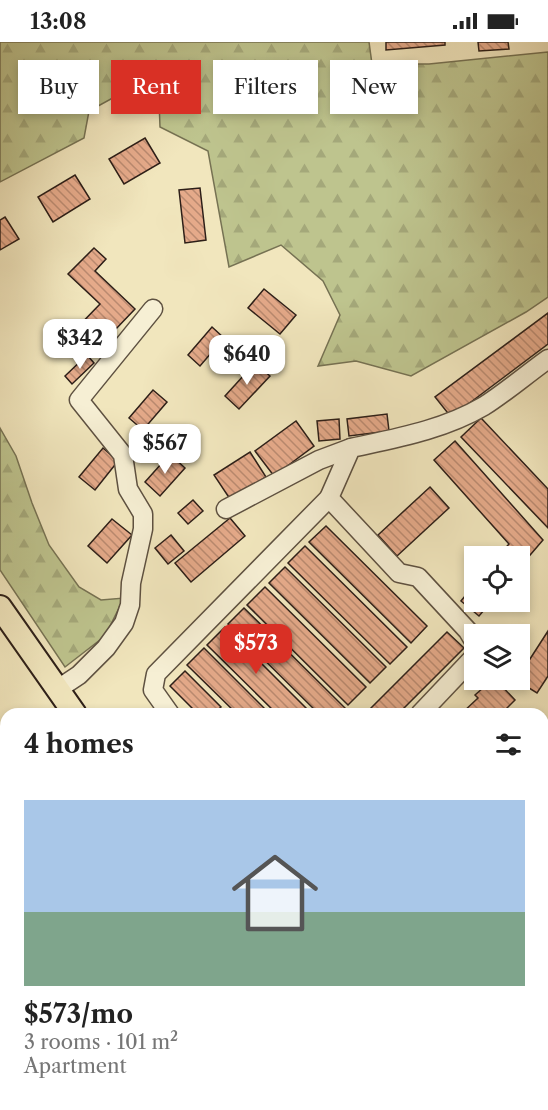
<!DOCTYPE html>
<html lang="en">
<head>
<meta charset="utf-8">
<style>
	:root { --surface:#fff; --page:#f2f2f2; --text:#222; --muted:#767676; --accent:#d93025 }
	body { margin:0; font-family:"Libre Caslon Text",serif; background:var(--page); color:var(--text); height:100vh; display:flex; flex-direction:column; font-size:22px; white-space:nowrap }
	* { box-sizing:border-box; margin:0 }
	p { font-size:20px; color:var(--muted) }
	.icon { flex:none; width:33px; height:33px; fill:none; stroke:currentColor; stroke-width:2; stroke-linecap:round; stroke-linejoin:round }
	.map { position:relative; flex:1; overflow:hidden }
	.sheet { position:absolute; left:0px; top:666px; width:549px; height:402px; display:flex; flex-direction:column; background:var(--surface); border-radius:18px 18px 0 0; box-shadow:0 3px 9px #0003 }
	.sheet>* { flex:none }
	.hud { position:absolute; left:18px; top:18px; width:513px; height:54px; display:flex; gap:12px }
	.buttons { position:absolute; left:464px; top:504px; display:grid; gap:12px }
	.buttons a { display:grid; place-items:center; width:66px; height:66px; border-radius:0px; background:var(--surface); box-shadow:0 3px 9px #0003; font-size:30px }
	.price { position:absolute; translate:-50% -51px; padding:0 14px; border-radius:12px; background:#fff; color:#222; font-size:20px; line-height:39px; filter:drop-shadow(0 2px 3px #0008) }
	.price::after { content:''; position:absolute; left:50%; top:36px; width:18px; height:14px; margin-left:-9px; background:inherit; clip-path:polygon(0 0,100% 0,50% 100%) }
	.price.selected { background:var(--accent); color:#fff }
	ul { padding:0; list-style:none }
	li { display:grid; align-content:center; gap:12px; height:318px; padding:0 24px }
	li span { display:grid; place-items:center; height:186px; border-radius:0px; color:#555 }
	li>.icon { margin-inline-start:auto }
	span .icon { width:108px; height:108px; fill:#fffc; stroke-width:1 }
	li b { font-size:26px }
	h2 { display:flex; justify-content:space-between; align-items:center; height:72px; padding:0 24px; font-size:26px }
	.pill { padding:0 21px; border-radius:0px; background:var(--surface); box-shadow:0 3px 9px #0003; font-size:21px; line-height:54px }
	.pill.selected { background:var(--accent); color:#fff }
	.status { display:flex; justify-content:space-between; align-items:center; height:42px; padding:0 30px; background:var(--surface); direction:ltr }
	.status svg { height:16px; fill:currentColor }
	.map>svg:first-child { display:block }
</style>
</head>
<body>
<div class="status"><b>13:08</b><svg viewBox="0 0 49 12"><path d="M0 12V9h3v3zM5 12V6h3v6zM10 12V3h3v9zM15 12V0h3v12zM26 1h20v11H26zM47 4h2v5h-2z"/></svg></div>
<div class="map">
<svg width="548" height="1068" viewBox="0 0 548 1068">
	<defs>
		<pattern id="forest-firs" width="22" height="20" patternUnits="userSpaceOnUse" patternTransform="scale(1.5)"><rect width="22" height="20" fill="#bec48e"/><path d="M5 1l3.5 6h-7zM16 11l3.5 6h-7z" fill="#a4a87a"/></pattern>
		<pattern id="building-back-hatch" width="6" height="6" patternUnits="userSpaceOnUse" patternTransform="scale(1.5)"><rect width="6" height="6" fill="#e5aa8a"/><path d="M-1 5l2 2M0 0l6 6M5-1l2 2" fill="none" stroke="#ba8a70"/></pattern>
	</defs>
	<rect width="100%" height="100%" fill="#f1e6bd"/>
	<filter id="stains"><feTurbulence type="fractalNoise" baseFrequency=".00333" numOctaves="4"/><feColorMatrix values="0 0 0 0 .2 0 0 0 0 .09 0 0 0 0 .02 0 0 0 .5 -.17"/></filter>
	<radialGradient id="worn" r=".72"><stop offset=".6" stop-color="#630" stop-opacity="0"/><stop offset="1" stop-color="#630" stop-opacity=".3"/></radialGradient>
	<!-- forest -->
	<g fill="url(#forest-firs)" stroke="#767253" stroke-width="1.5">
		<path d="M 0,0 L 369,0 L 372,22 L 429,22 L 548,10 L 548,255 L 526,270 L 411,334 L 356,319 L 318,324 L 340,273 L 323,239 L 281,203 L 229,225 L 208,109 L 160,85 L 158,31 L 89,69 L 84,96 L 0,140 Z"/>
		<path d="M 0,386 L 16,414 L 32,461 L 49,503 L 79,545 L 101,558 L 124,556 L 105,594 L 65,625 L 0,528 Z"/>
		<path d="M 548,703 L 548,1068 L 489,1068 L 480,1062 L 543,1062 L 543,710 Z"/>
	</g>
	<!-- building -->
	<g fill="url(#building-back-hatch)" stroke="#2d1f18" stroke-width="1.5">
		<path d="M 386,0 L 445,0 L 445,3 L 386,8 Z"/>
		<path d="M 478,0 L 508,0 L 509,7 L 479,9 Z"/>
		<path d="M 145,96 L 160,121 L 124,142 L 109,117 Z"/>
		<path d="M 75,133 L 90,157 L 53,180 L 38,155 Z"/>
		<path d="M 200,146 L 206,198 L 185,201 L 179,148 Z"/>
		<path d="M 5,175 L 19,197 L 0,208 L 0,178 Z"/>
		<path d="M 94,206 L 106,217 L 95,229 L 135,267 L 93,311 L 72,291 L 100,262 L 68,232 Z"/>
		<path d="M 264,247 L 296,273 L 280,292 L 248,266 Z"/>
		<path d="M 548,271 L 548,302 L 451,375 L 435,355 Z"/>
		<path d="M 212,285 L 224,296 L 200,324 L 188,313 Z"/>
		<path d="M 87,313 L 94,321 L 72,342 L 65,334 Z"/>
		<path d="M 255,321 L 270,334 L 239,367 L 225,354 Z"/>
		<path d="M 153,348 L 167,360 L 143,388 L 129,376 Z"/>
		<path d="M 387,372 L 389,389 L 349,394 L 347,377 Z"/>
		<path d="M 481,376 L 548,447 L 548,486 L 461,395 Z"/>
		<path d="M 339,377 L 340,397 L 319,399 L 317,379 Z"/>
		<path d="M 296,379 L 314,404 L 274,434 L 255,409 Z"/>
		<path d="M 455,399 L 543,498 L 519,526 L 519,514 L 498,514 L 509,502 L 434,418 Z"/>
		<path d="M 103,406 L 118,419 L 95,448 L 79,435 Z"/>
		<path d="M 250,410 L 266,435 L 230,457 L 214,433 Z"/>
		<path d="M 170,412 L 185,426 L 160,454 L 145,440 Z"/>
		<path d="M 430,445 L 449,466 L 397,514 L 378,493 Z"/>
		<path d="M 193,458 L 203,469 L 188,482 L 178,471 Z"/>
		<path d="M 230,476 L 245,494 L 191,540 L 175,521 Z"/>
		<path d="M 112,477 L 132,493 L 107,521 L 88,504 Z"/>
		<path d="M 326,484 L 427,584 L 411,601 L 309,500 Z"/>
		<path d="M 171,493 L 184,509 L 168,522 L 155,506 Z"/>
		<path d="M 305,504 L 407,605 L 390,622 L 288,521 Z"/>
		<path d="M 285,525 L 386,625 L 370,641 L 269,541 Z"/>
		<path d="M 474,543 L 474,560 L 491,560 L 479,574 L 461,559 Z"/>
		<path d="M 265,545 L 366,645 L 348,663 L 247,563 Z"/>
		<path d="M 244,566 L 345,666 L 340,672 L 319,672 L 228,582 Z"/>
		<path d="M 225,585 L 312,672 L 277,672 L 207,603 Z"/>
		<path d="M 548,589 L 548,634 L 537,651 L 516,638 L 519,638 L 519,634 Z"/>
		<path d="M 447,590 L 464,606 L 398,672 L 365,672 Z"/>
		<path d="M 204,606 L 270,672 L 237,672 L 187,623 Z"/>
		<path d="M 185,629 L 221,665 L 213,672 L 198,672 L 170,644 Z"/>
		<path d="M 492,638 L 496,638 L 515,658 L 501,672 L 461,672 L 478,656 L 475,653 Z"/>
	</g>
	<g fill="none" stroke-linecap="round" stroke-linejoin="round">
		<defs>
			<g id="minor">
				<path d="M 226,467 L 319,418 L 351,406"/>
				<path d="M 474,599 L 468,589 L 418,535 L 399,531 L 329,456 L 351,406 C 397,396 443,388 484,364 C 506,350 527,332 548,317"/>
				<path d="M 58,647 L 79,633 L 106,606 L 124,581 L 130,563 L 131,541 L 143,487 L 143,472 L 128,447 L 123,413 L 79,358 L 153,267"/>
				<path d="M 170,672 L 153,648 L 156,632 L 329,456"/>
				<path d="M 420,672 L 474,615"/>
				<path d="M 455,1062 L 465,1068"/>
			</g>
			<g id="major">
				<path d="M 0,565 L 75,672"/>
				<path d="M 115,1068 L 117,1062"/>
			</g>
		</defs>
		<!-- minor casing -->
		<use href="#minor" stroke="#5e5141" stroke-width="21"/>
		<!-- major casing -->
		<use href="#major" stroke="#2d1f18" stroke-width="26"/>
		<!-- minor -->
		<use href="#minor" stroke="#f6efd4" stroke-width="18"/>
		<!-- major -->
		<use href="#major" stroke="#f1e6bd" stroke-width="22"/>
	</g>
	<rect width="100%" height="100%" filter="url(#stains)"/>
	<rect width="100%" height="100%" fill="url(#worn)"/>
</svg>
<div class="buttons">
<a><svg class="icon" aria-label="locate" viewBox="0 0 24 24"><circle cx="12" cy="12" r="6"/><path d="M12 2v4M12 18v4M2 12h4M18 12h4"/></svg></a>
<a><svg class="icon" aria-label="layers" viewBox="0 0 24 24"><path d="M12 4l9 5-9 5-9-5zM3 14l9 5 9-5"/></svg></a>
</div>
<b class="price" style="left:80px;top:328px">$342</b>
<b class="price" style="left:247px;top:344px">$640</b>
<b class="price" style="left:165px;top:433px">$567</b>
<b class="price selected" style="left:256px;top:633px">$573</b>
<div class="hud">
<a class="pill">Buy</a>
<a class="pill selected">Rent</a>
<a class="pill">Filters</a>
<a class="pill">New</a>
</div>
<section class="sheet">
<h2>4 homes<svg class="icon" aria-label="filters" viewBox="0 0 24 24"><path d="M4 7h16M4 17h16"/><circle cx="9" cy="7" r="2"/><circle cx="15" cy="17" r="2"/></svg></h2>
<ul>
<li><span style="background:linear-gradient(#a9c7e8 60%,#7fa58c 0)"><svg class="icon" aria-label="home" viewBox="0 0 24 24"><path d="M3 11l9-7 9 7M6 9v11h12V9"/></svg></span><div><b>$573/mo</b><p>3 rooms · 101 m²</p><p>Apartment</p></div></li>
</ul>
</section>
</div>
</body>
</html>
